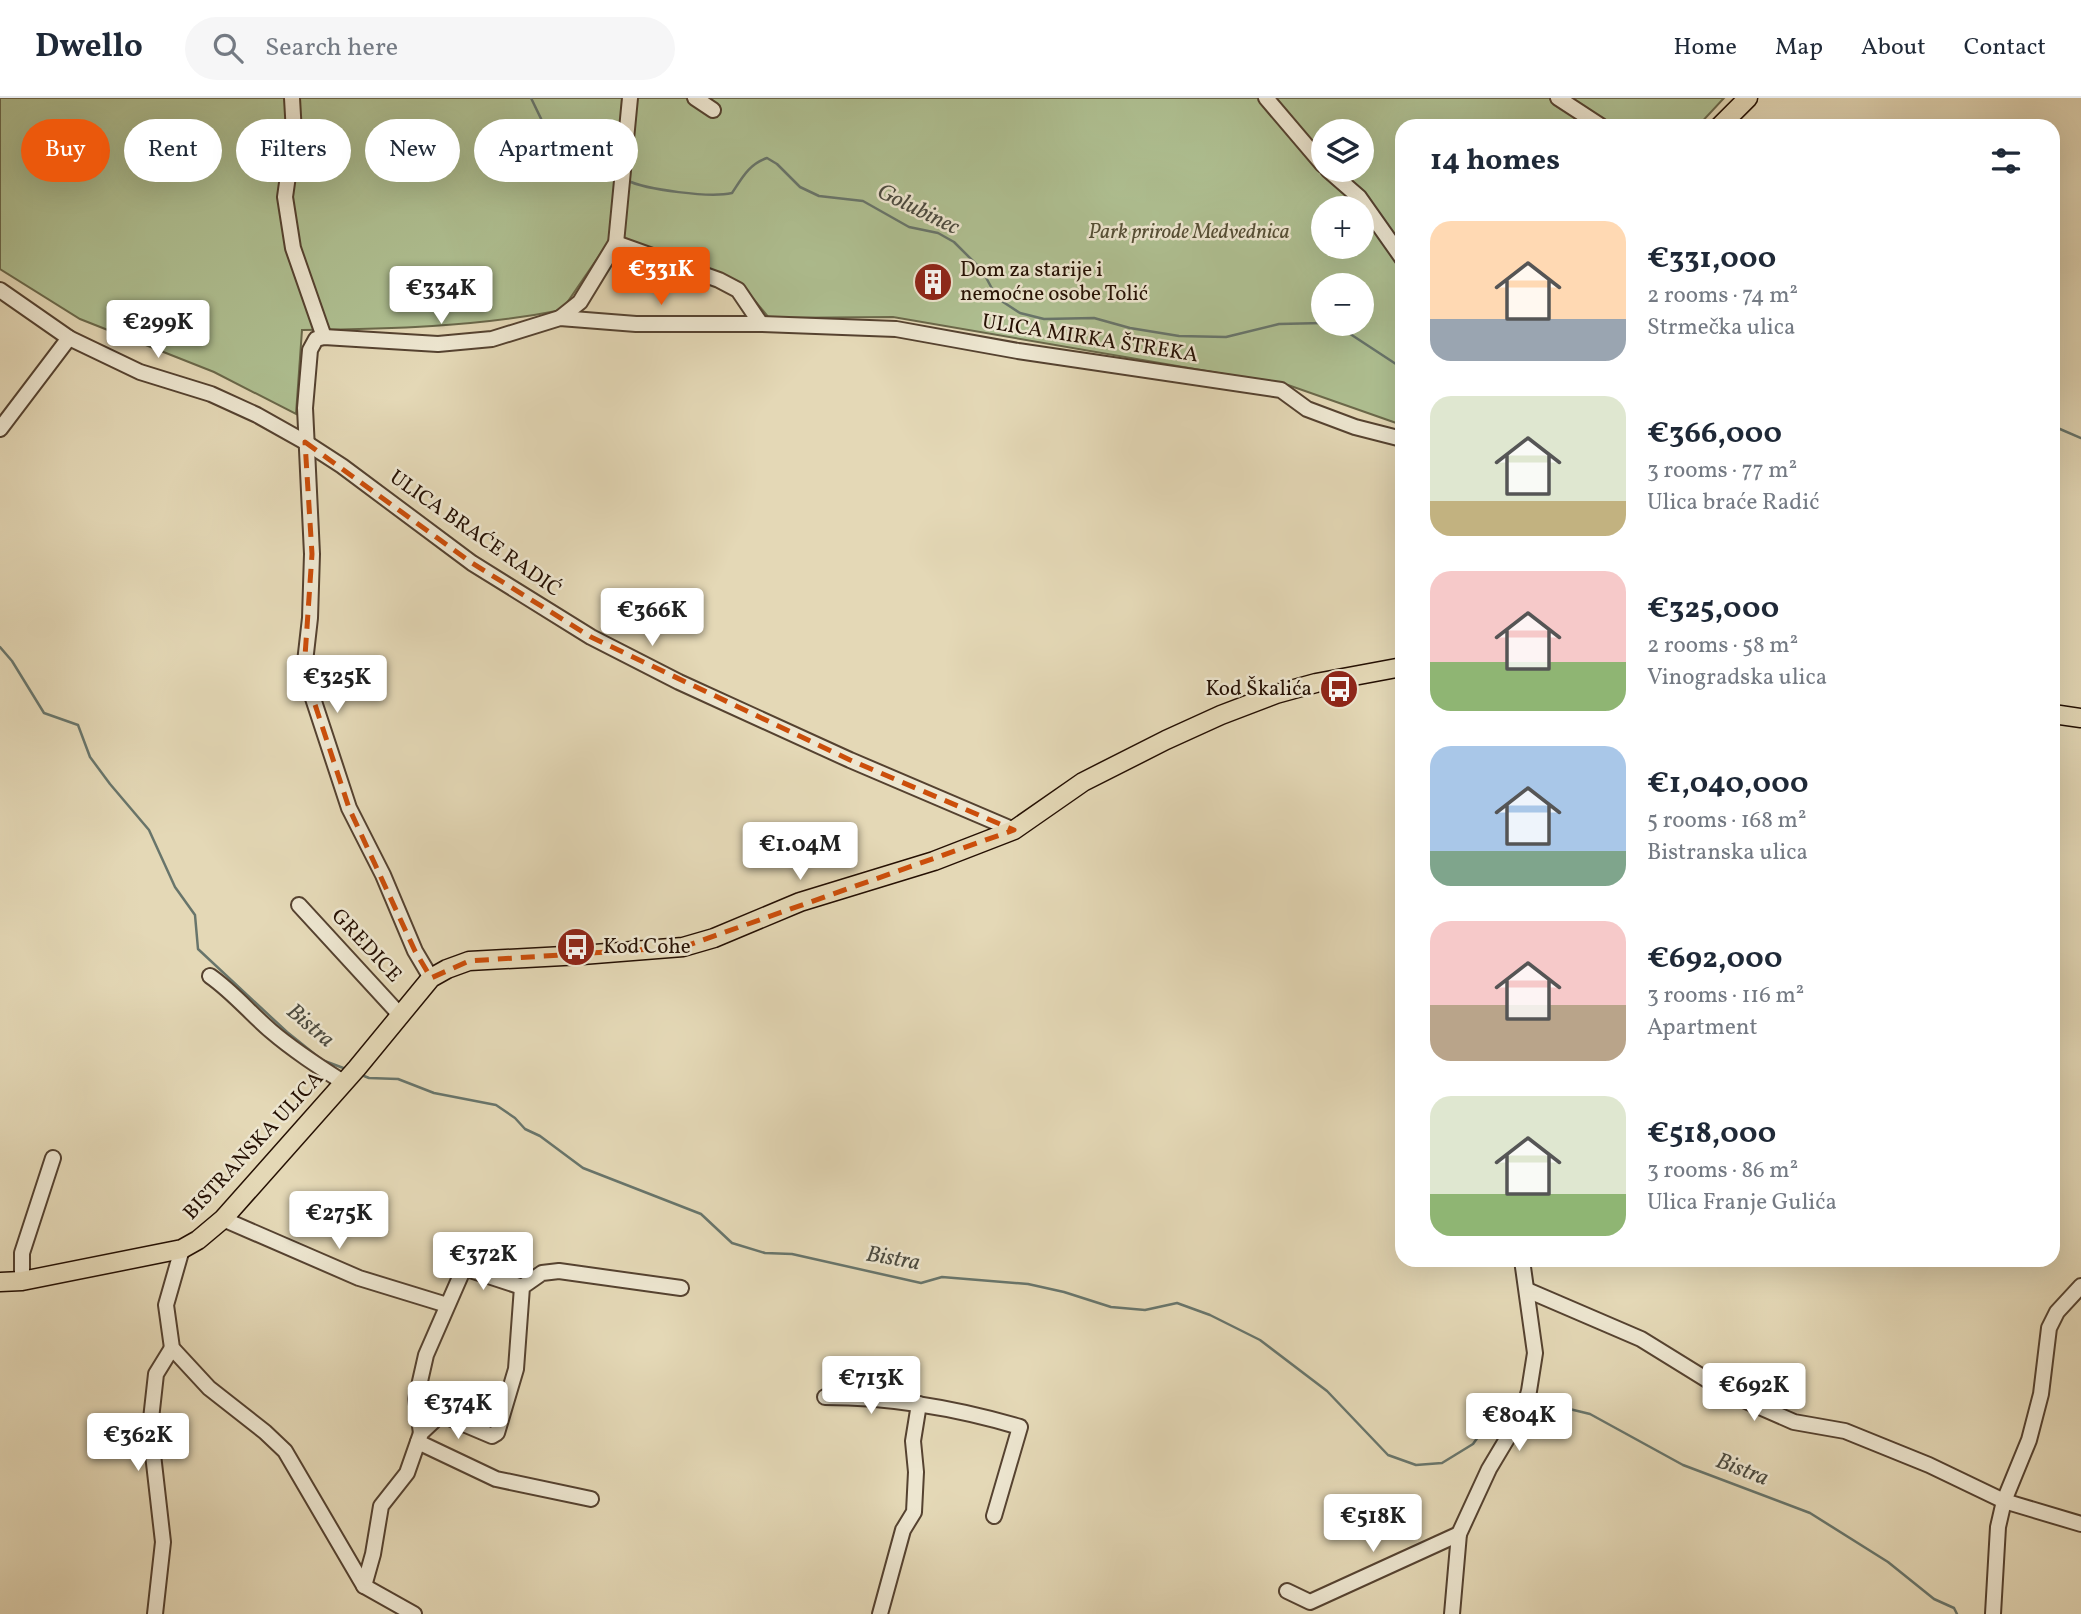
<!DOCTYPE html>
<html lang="en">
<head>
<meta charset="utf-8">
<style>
	:root { --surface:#fff; --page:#f6f6f7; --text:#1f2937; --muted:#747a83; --line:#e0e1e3; --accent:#ea580c }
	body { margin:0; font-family:Vollkorn,serif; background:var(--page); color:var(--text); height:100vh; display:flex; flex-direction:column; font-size:26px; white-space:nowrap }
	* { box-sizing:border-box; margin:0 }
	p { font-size:23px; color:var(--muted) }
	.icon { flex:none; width:38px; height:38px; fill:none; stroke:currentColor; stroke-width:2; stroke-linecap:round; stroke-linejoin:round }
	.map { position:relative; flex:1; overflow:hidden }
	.details { position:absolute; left:1395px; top:21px; width:665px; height:1148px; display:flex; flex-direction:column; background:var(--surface); border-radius:21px; box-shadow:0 7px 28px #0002 }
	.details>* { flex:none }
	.top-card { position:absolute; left:21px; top:21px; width:665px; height:63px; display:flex; gap:14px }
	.fabs { position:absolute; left:1311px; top:21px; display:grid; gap:14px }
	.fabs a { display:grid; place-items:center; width:63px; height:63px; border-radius:50%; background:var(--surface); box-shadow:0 7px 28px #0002; font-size:35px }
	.price { position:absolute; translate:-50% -60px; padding:0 16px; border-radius:7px; background:#fff; color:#222; font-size:23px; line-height:46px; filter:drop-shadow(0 2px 4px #0008) }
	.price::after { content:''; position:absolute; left:50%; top:42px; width:21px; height:16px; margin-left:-10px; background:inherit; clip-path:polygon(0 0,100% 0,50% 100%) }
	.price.selected { background:var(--accent); color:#fff }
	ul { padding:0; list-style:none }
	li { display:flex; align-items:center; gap:21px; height:175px; padding:0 35px }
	li span { display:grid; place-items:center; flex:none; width:196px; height:140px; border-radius:21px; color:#555 }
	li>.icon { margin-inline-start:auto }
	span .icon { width:84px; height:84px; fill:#fffc; stroke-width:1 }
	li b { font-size:30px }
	h2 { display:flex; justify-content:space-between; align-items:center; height:84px; padding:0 35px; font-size:30px }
	.pill { padding:0 24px; border-radius:32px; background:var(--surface); box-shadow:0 7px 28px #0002; font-size:24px; line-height:63px }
	.pill.selected { background:var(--accent); color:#fff }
	header { display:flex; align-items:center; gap:42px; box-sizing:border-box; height:98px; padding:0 35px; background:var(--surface); border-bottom:2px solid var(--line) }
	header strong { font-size:33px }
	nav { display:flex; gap:38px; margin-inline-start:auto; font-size:24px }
	.search { width:490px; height:63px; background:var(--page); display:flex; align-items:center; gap:18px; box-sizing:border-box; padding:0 24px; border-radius:38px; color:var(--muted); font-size:26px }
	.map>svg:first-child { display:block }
</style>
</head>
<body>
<header>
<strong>Dwello</strong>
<div class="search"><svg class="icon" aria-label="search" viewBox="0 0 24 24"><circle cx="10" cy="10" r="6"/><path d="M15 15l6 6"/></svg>Search here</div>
<nav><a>Home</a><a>Map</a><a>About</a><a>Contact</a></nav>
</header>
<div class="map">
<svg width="2081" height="1516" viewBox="0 0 2081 1516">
	<rect width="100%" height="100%" fill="#e4d8b6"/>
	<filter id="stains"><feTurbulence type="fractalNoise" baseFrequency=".00286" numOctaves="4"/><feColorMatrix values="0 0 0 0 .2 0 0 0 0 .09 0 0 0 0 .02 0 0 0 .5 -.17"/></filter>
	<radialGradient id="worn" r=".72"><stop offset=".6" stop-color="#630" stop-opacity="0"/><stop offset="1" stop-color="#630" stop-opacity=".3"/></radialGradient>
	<!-- green -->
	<path fill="#afc092" stroke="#6a684a" stroke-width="2" fill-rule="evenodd" d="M 0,0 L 1724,0 L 1698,28 L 1402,28 L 1402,327 L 1288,287 L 893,219 L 769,220 L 742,187 L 612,139 L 562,212 C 476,229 389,231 302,232 L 296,316 L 214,274 L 80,221 L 0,171 ZM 1323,33 L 1362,33 L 1362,72 L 1323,72 ZM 1323,110 L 1362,110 L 1362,149 L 1323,149 ZM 1323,187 L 1362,187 L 1362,226 L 1323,226 Z"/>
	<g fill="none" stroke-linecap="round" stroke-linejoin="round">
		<!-- stream -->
		<g stroke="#68756b" stroke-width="2.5">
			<path d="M 531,0 L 546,31 L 617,77"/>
			<path d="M 626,82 C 647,92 710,100 732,95 C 742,80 749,66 767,60 L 777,66 L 800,89 L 819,98 L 863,103 L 909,129 L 938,135 L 954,144 L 982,172 L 997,200 L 1020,215 L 1044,221 L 1094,220 L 1130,230 L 1179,238 L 1226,239 L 1279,226 L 1323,225"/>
			<path d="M 1335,226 L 1402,270"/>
			<path d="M 2053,328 L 2081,340"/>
			<path d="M 0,549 L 12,563 L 44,615 L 78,627 L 90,659 L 110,686 L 149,732 L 175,789 L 195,817 L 198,851 L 287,934 L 322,962 L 346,971"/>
			<path d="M 359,976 L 369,980 L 398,981 L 434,995 L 496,1007 L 515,1020 L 525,1031 L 540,1038 L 583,1070 L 701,1116 L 732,1145 L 765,1155 L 792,1156 L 921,1185 L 942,1179 L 1028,1186 L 1064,1194 L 1111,1209 L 1145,1212 L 1177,1205 L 1210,1217 L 1260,1242 L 1327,1293 L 1388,1357 L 1416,1367 L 1442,1365 L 1473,1346 L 1488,1325 L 1507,1310 L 1519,1309"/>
			<path d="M 1529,1308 L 1549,1306 L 1590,1316 L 1683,1367 L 1810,1415 L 1888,1464 L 1934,1501 L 1954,1510 L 1957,1516"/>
		</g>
		<defs>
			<g id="minor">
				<path d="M 292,0 L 294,35 L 285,99 L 293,150 L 324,239"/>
				<path d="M 695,0 L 713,12"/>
				<path d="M 1266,0 L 1323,67"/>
				<path d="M 1558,0 L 1601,28"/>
				<path d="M 1328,72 L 1359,99 L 1402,160"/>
				<path d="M 616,145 L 719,182 L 738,192 L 761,226"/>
				<path d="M 0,192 L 69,240 L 140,274 L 211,296 L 257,317 L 305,344 L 342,368 L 472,465 L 591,539 L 679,584 L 850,662 L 1014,732"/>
				<path d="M 560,220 L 580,204 L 616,145 L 630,0"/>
				<path d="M 0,331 L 69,240"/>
				<path d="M 299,807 L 401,918"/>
				<path d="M 210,878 C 233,894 250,915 271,933 C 293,952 318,968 343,984"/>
				<path d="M 431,880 L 415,853 L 383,777 L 349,710 L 304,573 L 310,520 L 312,456 L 305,310 L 310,252 L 316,241 L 324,239 L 438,246 L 492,241 L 560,220 L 636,226 L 761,226 L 896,231 L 1018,253 L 1281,292 L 1307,311 L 1355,329 L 1402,341"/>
				<path d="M 223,1121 L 359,1180 L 447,1207"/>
				<path d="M 182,1151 L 166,1207 L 172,1250 L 209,1290 L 265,1334 L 285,1353 L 364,1488 L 414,1516"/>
				<path d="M 22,1183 L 22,1155 L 53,1060"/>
				<path d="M 1527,1192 L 1641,1241 L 1730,1296 L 1794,1324 L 1845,1333 L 1929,1367 L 2004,1403 L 2081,1426"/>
				<path d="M 825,1299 C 892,1299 956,1310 1020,1329 L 994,1418"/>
				<path d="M 421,1335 L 416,1301 L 426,1257 L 464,1170 L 522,1189"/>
				<path d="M 418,1344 L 496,1381 L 591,1401"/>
				<path d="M 364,1488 L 373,1456 L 381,1408 L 407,1375 L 421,1335 L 438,1319 L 447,1319 L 492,1338 L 497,1335 L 516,1271 L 522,1189 L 542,1175 L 559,1173 L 681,1190"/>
				<path d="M 1287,1493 L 1310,1504 L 1459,1436"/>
				<path d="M 155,1516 L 163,1444 L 150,1330 L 156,1276 L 172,1250"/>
				<path d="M 880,1516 L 903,1432 L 914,1414 L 916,1374 L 913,1343 L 919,1306"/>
				<path d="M 1452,1516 L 1459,1436 L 1489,1371 L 1523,1314 L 1529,1293 L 1535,1255 L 1522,1162"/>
				<path d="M 1993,1516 L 1998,1429 L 2004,1403 L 2029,1342 L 2041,1296 L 2049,1230 L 2057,1214 L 2081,1188"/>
			</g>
			<g id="major">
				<path d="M 1720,28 L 1748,0"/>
				<path d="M 2053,616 L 2081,620"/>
				<path d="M 0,1184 L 22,1183 L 182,1151 L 198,1142 L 223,1121 L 357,970 L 431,880 L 447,871 L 469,863 L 582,857 L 683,849 L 714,840 L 800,804 L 934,763 L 1014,732 L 1083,684 L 1166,642 L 1221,617 L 1276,596 L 1316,585 L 1402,569"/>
			</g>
		</defs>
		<!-- minor casing -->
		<use href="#minor" stroke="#554230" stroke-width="18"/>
		<!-- major casing -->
		<use href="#major" stroke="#251003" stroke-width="21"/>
		<!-- minor -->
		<use href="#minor" stroke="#ede6d0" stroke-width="14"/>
		<!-- major -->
		<use href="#major" stroke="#e4d8b6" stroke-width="18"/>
	</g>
	<!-- marked area -->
	<path fill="none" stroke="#cb4e0b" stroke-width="5" stroke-dasharray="14 9" stroke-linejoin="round" d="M 305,344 L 472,465 L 591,539 L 850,662 L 1014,732 L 683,849 L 469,863 L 431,880 L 415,853 L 349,710 L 304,573 L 312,456 Z"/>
	<!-- icons -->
	<defs>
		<symbol id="building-disc" viewBox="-11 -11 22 22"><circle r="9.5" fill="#8f2418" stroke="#ede6d0"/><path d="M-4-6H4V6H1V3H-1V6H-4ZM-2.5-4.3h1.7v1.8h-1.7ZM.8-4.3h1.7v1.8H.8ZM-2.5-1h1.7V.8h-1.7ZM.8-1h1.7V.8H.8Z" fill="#fff"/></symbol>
		<symbol id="bus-disc" viewBox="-11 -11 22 22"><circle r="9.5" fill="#8f2418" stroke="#ede6d0"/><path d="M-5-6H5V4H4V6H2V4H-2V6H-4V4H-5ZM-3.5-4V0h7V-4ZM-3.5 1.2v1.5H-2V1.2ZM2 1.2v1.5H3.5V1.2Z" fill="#fff"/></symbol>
	</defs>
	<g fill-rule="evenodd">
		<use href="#building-disc" x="911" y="162" width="44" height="44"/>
		<use href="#bus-disc" x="1317" y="569" width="44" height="44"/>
		<use href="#bus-disc" x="554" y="827" width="44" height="44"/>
	</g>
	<g text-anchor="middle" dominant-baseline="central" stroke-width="5" stroke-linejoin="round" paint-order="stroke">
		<!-- park labels -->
		<g font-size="21" font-style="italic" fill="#554e35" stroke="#ede6d0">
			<text x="1189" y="134">Park prirode Medvednica</text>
		</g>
		<!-- poi labels -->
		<g font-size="21" fill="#251003" stroke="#ede6d0" text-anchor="start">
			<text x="960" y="172">Dom za starije i<tspan x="960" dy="24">nemoćne osobe Tolić</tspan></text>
			<text x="1312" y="591" text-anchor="end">Kod Škalića</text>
			<text x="603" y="849">Kod Cohe</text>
		</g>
		<!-- street labels -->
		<g font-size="21" fill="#251003" stroke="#ede6d0">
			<text transform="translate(1090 241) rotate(9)">ULICA MIRKA ŠTREKA</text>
			<text transform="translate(475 436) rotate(35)">ULICA BRAĆE RADIĆ</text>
			<text transform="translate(366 848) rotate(47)">GREDICE</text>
			<text transform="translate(254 1048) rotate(-47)">BISTRANSKA ULICA</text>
		</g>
		<!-- water labels -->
		<g font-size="23" font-style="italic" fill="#4c4b40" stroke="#ede6d0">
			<text transform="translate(918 112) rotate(26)">Golubinec</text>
			<text transform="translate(310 928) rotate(40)">Bistra</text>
			<text transform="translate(893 1161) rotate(10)">Bistra</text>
			<text transform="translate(1742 1372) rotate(21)">Bistra</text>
		</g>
	</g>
	<rect width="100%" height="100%" filter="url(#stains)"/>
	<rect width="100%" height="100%" fill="url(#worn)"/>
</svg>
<div class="fabs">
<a><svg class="icon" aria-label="layers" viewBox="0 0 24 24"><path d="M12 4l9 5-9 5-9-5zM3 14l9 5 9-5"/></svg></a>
<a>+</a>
<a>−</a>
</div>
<b class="price selected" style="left:661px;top:209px">€331K</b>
<b class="price" style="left:441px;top:228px">€334K</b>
<b class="price" style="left:158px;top:262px">€299K</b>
<b class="price" style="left:652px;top:550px">€366K</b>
<b class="price" style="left:337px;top:617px">€325K</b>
<b class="price" style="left:800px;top:784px">€1.04M</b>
<b class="price" style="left:339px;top:1153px">€275K</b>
<b class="price" style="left:483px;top:1194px">€372K</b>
<b class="price" style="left:871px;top:1318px">€713K</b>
<b class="price" style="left:1754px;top:1325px">€692K</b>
<b class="price" style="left:458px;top:1343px">€374K</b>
<b class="price" style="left:1519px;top:1355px">€804K</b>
<b class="price" style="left:138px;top:1375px">€362K</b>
<b class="price" style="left:1373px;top:1456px">€518K</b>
<div class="top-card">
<a class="pill selected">Buy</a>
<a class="pill">Rent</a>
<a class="pill">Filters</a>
<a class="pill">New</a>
<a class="pill">Apartment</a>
</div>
<section class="details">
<h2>14 homes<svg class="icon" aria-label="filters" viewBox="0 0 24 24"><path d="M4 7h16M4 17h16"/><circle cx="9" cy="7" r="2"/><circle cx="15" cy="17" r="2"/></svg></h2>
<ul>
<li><span style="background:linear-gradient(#ffd9b3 70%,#9aa5b1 0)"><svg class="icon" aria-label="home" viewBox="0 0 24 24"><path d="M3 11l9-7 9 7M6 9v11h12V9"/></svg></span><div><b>€331,000</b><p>2 rooms · 74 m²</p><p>Strmečka ulica</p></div></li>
<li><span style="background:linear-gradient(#dfe7d0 75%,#c2b280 0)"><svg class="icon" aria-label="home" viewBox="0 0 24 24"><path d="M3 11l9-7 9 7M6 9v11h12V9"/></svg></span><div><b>€366,000</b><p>3 rooms · 77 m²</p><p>Ulica braće Radić</p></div></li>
<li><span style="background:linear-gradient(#f6c9c9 65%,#8fb573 0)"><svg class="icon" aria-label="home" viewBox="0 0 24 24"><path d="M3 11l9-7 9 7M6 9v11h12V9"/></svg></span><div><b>€325,000</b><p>2 rooms · 58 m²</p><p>Vinogradska ulica</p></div></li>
<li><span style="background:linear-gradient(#a9c7e8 75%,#7fa58c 0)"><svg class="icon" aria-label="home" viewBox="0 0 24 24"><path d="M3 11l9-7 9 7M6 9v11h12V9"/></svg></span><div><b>€1,040,000</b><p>5 rooms · 168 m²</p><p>Bistranska ulica</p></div></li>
<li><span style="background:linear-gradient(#f6c9c9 60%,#b9a48a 0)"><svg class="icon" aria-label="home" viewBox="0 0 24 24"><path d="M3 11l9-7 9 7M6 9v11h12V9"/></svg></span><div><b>€692,000</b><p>3 rooms · 116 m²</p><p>Apartment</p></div></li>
<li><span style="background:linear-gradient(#dfe7d0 70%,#8fb573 0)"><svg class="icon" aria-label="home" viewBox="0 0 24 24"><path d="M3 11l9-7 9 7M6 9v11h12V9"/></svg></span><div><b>€518,000</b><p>3 rooms · 86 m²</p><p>Ulica Franje Gulića</p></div></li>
</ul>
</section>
</div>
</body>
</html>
